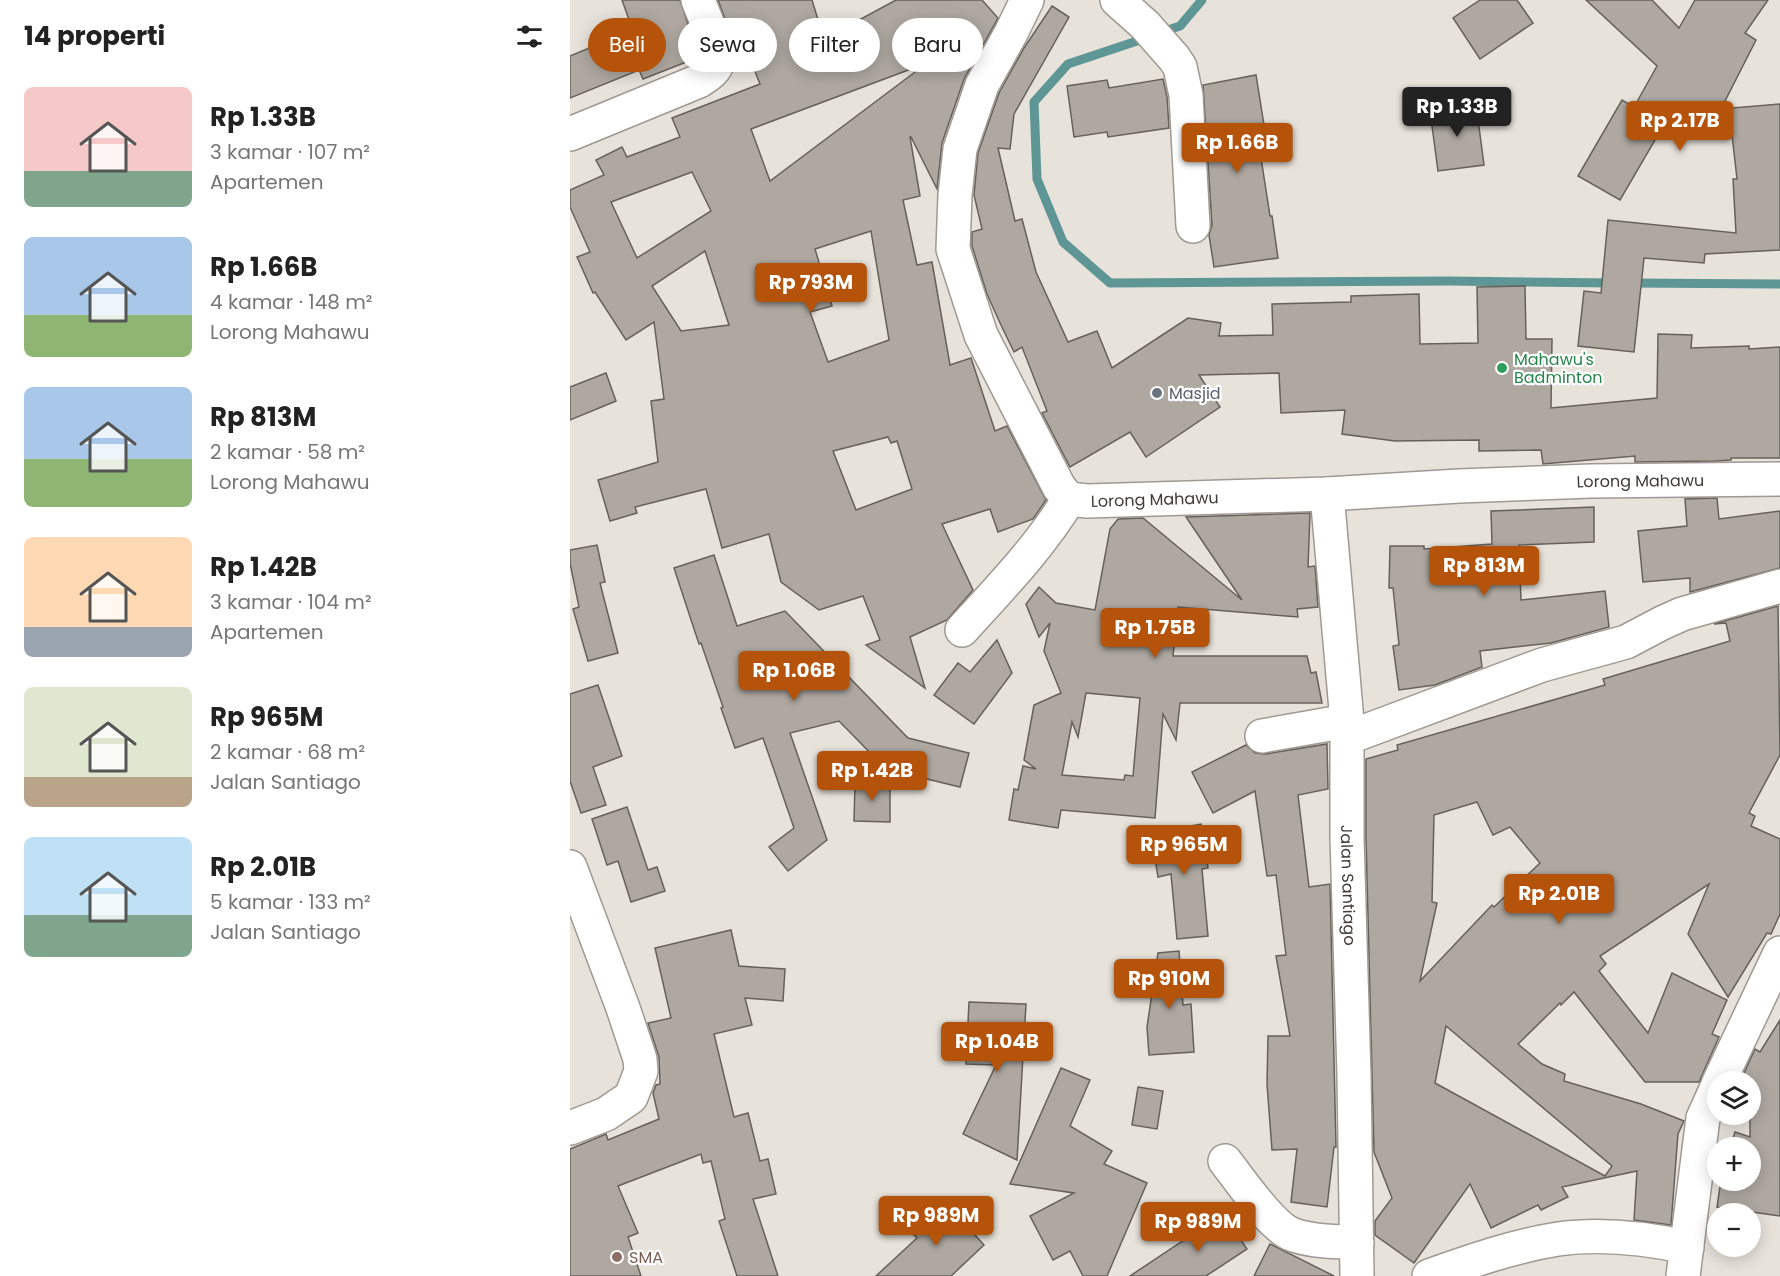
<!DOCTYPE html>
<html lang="id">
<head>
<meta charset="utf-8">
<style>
	:root { --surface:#fff; --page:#f2f2f2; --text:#222; --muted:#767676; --accent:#b45309 }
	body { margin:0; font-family:Poppins,sans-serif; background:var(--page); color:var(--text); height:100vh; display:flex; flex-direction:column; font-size:22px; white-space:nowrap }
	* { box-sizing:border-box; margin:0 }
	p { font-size:20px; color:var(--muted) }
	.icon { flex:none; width:33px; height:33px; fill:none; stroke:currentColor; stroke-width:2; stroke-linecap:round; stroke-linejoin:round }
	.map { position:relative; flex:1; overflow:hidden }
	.drawer { display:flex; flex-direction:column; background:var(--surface); width:570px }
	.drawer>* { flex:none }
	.banner { position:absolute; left:18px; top:18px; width:570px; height:54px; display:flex; gap:12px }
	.buttons { position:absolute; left:1137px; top:1071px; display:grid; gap:12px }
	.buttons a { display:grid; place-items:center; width:54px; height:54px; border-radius:50%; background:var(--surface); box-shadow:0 3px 15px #0003; font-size:30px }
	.price { position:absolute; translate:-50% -51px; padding:0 14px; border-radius:6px; background:var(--accent); color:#fff; font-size:20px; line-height:39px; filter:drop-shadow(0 2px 3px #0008) }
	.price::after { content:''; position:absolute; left:50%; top:36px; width:18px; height:14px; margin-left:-9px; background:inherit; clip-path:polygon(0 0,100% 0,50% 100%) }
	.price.on { background:#222; color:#fff }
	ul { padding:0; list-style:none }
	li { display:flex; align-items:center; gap:18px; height:150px; padding:0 24px }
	li span { display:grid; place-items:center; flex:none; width:168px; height:120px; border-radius:9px; color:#555 }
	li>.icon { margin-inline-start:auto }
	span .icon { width:72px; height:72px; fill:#fffc; stroke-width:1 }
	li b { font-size:26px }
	h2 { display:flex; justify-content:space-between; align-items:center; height:72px; padding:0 24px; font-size:26px }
	.chip { padding:0 21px; border-radius:27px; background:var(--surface); box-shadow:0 3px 15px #0003; font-size:21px; line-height:54px }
	.chip.on { background:var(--accent); color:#fff }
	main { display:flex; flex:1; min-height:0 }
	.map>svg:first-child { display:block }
</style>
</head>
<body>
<main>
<section class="drawer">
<h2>14 properti<svg class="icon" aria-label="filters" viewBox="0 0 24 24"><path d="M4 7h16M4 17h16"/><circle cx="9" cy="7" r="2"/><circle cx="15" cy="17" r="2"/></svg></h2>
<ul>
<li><span style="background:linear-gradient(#f6c9c9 70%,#7fa58c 0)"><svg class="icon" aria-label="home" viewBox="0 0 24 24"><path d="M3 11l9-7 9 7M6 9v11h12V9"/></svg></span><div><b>Rp 1.33B</b><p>3 kamar · 107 m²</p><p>Apartemen</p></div></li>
<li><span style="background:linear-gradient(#a9c7e8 65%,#8fb573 0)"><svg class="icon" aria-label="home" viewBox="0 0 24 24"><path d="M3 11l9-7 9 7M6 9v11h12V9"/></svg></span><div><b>Rp 1.66B</b><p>4 kamar · 148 m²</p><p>Lorong Mahawu</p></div></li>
<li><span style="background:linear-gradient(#a9c7e8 60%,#8fb573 0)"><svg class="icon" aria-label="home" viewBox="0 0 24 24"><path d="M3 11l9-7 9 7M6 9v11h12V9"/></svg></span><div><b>Rp 813M</b><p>2 kamar · 58 m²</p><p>Lorong Mahawu</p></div></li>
<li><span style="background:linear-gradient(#ffd9b3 75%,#9aa5b1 0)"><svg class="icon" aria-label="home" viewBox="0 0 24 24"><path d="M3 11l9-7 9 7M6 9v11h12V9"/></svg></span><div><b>Rp 1.42B</b><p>3 kamar · 104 m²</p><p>Apartemen</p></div></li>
<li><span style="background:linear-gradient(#dfe7d0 75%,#b9a48a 0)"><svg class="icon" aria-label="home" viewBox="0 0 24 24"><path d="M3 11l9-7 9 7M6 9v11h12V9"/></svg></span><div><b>Rp 965M</b><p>2 kamar · 68 m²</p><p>Jalan Santiago</p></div></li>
<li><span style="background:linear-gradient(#bfe0f5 65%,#7fa58c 0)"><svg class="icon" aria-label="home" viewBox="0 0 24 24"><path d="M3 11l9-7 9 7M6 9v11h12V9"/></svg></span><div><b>Rp 2.01B</b><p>5 kamar · 133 m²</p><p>Jalan Santiago</p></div></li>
</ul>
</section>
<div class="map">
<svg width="1210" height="1276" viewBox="0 0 1210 1276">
	<rect width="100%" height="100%" fill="#e7e2da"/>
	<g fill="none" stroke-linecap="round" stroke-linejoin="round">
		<!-- stream -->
		<g stroke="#5e9595" stroke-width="9">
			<path d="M 589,33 L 610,26 L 632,0"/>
			<path d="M 576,38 L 498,64 L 464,102 L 467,179 L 493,242 L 540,283 L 879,281 L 1043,283"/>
			<path d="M 1059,283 L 1210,284"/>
		</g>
	</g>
	<!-- building -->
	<g fill="#aea8a1" stroke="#66615a" stroke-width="1.5" fill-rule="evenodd">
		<path d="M 52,0 L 110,0 L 129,57 L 73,79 L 69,70 L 0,98 L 0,56 L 55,33 L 54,31 L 62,28 Z"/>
		<path d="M 148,0 L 242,0 L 254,39 L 326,0 L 412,0 L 428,18 L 394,79 L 372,143 L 367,189 L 341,137 L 340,137 L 350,196 L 333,200 L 347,265 L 362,262 L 380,365 L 401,358 L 425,431 L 437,426 L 476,500 L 463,519 L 428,532 L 420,509 L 372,524 L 403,590 L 377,620 L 340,637 L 355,688 L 296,645 L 310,640 L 293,596 L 249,610 L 211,582 L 199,534 L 152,548 L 136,489 L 65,507 L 67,513 L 40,521 L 28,480 L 88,462 L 81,401 L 94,399 L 84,322 L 56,340 L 25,292 L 23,293 L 7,257 L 20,252 L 0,207 L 0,190 L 34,175 L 26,160 L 52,147 L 57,157 L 110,137 L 102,118 L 190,84 L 172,39 L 164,43 ZM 357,63 L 200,181 L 181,129 ZM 122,172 L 141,211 L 67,258 L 41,202 ZM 301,231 L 319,340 L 258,362 L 240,312 L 262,306 L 245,249 ZM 135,251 L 159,325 L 111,331 L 82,286 ZM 318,437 L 321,443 L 327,441 L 342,489 L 286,510 L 263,451 Z"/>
		<path d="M 910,0 L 947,0 L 963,23 L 910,59 L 883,18 Z"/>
		<path d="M 1016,0 L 1082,0 L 1109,28 L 1125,0 L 1198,0 L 1175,33 L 1186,40 L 1151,109 L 1210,104 L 1210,250 L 1135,254 L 1134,263 L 1074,258 L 1064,352 L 1008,346 L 1014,291 L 1031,293 L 1038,220 L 1166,233 L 1163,179 L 1167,179 L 1162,135 L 1106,104 L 1050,200 L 1008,176 L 1052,100 L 1064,107 L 1087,66 Z"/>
		<path d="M 482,6 L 499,17 L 444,114 L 440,149 L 428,148 L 445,221 L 452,219 L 466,272 L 498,342 L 527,331 L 542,368 L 618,318 L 651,323 L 649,336 L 703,335 L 702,304 L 781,302 L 781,296 L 849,294 L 850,344 L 908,343 L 907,287 L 955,286 L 956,339 L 982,339 L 981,408 L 1087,398 L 1088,334 L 1122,335 L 1121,348 L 1179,346 L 1179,349 L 1210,347 L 1210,458 L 1161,458 L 1161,460 L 1145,461 L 1065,462 L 1065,456 L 973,464 L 971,450 L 909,451 L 909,440 L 825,441 L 772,434 L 775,410 L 711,413 L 709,373 L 629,375 L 650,407 L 576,457 L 560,432 L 500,467 L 472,413 L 477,411 L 452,347 L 444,352 L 430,323 L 417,294 L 402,246 L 402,232 L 412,229 L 404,195 L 408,153 L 429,93 L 454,48 Z"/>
		<path d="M 686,75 L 695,131 L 687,132 L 700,216 L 702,216 L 708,258 L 644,267 L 639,235 L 642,225 L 633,85 Z"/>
		<path d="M 593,79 L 597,97 L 599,128 L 538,137 L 537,132 L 504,137 L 497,86 L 537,80 L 539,88 Z"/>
		<path d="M 906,104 L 914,165 L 868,171 L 860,111 Z"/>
		<path d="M 36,373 L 46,401 L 0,420 L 0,387 Z"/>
		<path d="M 1147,498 L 1149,519 L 1210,511 L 1210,568 L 1120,592 L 1120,578 L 1073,582 L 1068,531 L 1117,526 L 1115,499 Z"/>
		<path d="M 1024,507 L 1024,542 L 949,545 L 951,600 L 1035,591 L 1039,627 L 981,643 L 910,651 L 912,667 L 865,685 L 829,690 L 823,646 L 829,645 L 823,588 L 819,588 L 820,546 L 854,546 L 854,549 L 922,544 L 921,511 Z"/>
		<path d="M 740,513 L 738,567 L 745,566 L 748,607 L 727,609 L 728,617 L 608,607 L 603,656 L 737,656 L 741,673 L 746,672 L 752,703 L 610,703 L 606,740 L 593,714 L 585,818 L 491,810 L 488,828 L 439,820 L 444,789 L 448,790 L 453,766 L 466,769 L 454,760 L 464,705 L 491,693 L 474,651 L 480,623 L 469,637 L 456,604 L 469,587 L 486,603 L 525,610 L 540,529 L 548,519 L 573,518 L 672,600 L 616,517 ZM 516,693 L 570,698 L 563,776 L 555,775 L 554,780 L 492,775 L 502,722 L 508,737 Z"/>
		<path d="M 27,545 L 35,582 L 30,583 L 48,653 L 18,661 L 3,609 L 9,607 L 0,563 L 0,550 Z"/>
		<path d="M 144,555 L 167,626 L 215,611 L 338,738 L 399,753 L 390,787 L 316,769 L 269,721 L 220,733 L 257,840 L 218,871 L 199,847 L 224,828 L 193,738 L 165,748 L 151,708 L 153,707 L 131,643 L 129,644 L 104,568 Z"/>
		<path d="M 1208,606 L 1210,755 L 1179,813 L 1185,816 L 1181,826 L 1210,839 L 1210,914 L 1201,934 L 1197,933 L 1158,997 L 1118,934 L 1139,884 L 1030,956 L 1036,964 L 1029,971 L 1078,1033 L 1102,973 L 1157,1000 L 1142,1034 L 1149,1037 L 1129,1082 L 1075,1082 L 1004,992 L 991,1005 L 990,1003 L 948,1044 L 972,1064 L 995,1074 L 994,1081 L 1071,1104 L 1114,1121 L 1108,1134 L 1101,1225 L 1064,1220 L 1067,1171 L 992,1187 L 998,1197 L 971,1210 L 968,1205 L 921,1228 L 900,1184 L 844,1263 L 805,1235 L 805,1221 L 822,1198 L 804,1152 L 796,838 L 796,759 L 828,750 L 827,745 L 1035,685 L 1033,679 L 1160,641 L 1156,623 L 1144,624 ZM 907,802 L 923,835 L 940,827 L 970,863 L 924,907 L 922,905 L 850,981 L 867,903 L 862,902 L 864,815 ZM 876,1026 L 1042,1166 L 1035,1176 L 865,1083 Z"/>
		<path d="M 427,640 L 442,673 L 404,724 L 364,695 L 388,663 L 400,672 Z"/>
		<path d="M 28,685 L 52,756 L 23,767 L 36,805 L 11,813 L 0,781 L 0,694 Z"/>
		<path d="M 757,744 L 758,789 L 728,795 L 739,887 L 760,884 L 766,1147 L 764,1147 L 757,1207 L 721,1202 L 727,1149 L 702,1150 L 697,1084 L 698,1036 L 720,1036 L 706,956 L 716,955 L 706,875 L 697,876 L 685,791 L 643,813 L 622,772 L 676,745 L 685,753 L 695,754 Z"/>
		<path d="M 285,783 L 320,783 L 320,822 L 284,821 Z"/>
		<path d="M 57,807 L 78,870 L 87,867 L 95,891 L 61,902 L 48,861 L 37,865 L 22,819 Z"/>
		<path d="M 631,824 L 638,868 L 632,869 L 638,936 L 607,939 L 601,874 L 588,877 L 581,833 Z"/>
		<path d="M 161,930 L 169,966 L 215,969 L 213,1001 L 175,998 L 182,1025 L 144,1034 L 164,1117 L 178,1113 L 190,1161 L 198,1159 L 206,1194 L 183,1199 L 208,1276 L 167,1276 L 149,1221 L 155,1219 L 141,1161 L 133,1163 L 131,1154 L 48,1186 L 68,1233 L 58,1237 L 71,1276 L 0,1276 L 0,1149 L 36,1134 L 38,1140 L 89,1119 L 83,1093 L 86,1085 L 90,1084 L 89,1057 L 78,1023 L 101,1018 L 85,948 Z"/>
		<path d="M 609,951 L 613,1005 L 621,1004 L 624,1052 L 579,1055 L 577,1027 L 588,953 Z"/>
		<path d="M 399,1002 L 456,1004 L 447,1160 L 393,1134 L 426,1065 L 396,1064 Z"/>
		<path d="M 1210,1020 L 1210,1216 L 1147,1207 L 1151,1180 L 1180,1180 L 1180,1148 L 1160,1148 L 1165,1132 L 1180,1137 L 1180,1082 L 1170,1082 L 1185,1049 L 1190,1052 Z"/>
		<path d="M 491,1068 L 520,1080 L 500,1126 L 542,1151 L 534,1164 L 577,1183 L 537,1276 L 513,1276 L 500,1251 L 483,1260 L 460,1216 L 504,1193 L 440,1184 Z"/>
		<path d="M 568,1087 L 593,1091 L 587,1129 L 562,1125 Z"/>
		<path d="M 374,1201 L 414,1245 L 381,1276 L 306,1276 L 347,1238 L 341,1232 Z"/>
		<path d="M 647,1218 L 661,1225 L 677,1249 L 636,1276 L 560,1276 Z"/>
		<path d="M 700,1244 L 764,1276 L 684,1276 Z"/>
	</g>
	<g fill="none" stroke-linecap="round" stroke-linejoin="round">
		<defs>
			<g id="minor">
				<path id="s1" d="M 457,0 L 441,33 L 412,85 L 390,149 L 385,195 L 383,249 L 411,335 L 489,487 L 499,499 L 517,501 L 757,494 L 889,486 L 1021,481 L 1210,479"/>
				<path d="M 547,0 L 575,25 L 604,58 L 610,67 L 616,95 L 623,226"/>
				<path d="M 0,134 L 129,81 C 137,76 147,70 148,60 C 150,51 132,11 128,0"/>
				<path id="s2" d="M 757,494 L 777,721 L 777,838 L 784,1075 L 787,1276"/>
				<path d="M 392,630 C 430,588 470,547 499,499"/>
				<path d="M 692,736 L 777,721"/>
				<path d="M 777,738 L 972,665 L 1056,642 L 1092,623 L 1112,614 L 1210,586"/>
				<path d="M 0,867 L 53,1008 L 70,1059 L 71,1071 L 61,1097 L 36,1114 L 0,1128"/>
				<path d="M 1149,1082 L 1210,953"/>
				<path d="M 655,1161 C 670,1180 700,1225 721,1234 C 741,1242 766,1241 787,1243"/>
				<path d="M 859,1276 C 901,1261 944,1246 988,1239 C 1030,1233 1075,1238 1117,1247"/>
				<path d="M 1113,1276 L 1133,1118 L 1148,1085"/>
			</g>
		</defs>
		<!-- minor casing -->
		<use href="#minor" stroke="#9f9992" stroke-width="36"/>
		<!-- minor -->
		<use href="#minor" stroke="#fff" stroke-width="33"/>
	</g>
	<!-- markers -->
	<circle fill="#2e9e5b" stroke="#fff" stroke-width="2" cx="932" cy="368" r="6"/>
	<circle fill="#6b7280" stroke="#fff" stroke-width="2" cx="587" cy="393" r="6"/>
	<circle fill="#8d6e63" stroke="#fff" stroke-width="2" cx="47" cy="1257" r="6"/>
	<g text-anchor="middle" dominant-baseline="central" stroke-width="4.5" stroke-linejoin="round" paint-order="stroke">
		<!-- leisure labels -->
		<g font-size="16" fill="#27864d" stroke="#fff" text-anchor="start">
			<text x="944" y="359">Mahawu's<tspan x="944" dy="18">Badminton</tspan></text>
		</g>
		<!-- worship labels -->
		<g font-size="16" fill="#5b616d" stroke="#fff" text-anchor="start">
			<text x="599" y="393">Masjid</text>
		</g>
		<!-- street labels -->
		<g font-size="16" fill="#3e3b38" stroke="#fff">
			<text stroke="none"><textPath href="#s1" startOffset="1113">Lorong Mahawu</textPath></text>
			<text stroke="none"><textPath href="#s1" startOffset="627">Lorong Mahawu</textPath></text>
			<text stroke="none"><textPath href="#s2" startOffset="392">Jalan Santiago</textPath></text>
		</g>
		<!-- education labels -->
		<g font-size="16" fill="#785e54" stroke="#fff" text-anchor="start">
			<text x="59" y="1257">SMA</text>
		</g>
	</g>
</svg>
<div class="buttons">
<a><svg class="icon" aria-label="layers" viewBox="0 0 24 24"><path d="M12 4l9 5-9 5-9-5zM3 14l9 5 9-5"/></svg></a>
<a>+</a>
<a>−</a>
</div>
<b class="price on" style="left:887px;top:138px">Rp 1.33B</b>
<b class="price" style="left:1110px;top:152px">Rp 2.17B</b>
<b class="price" style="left:667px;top:174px">Rp 1.66B</b>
<b class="price" style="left:241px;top:314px">Rp 793M</b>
<b class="price" style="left:914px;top:597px">Rp 813M</b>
<b class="price" style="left:585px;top:659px">Rp 1.75B</b>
<b class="price" style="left:224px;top:702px">Rp 1.06B</b>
<b class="price" style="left:302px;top:802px">Rp 1.42B</b>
<b class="price" style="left:614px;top:876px">Rp 965M</b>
<b class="price" style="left:989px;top:925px">Rp 2.01B</b>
<b class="price" style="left:599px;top:1010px">Rp 910M</b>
<b class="price" style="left:427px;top:1073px">Rp 1.04B</b>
<b class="price" style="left:366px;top:1247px">Rp 989M</b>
<b class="price" style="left:628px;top:1253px">Rp 989M</b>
<div class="banner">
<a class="chip on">Beli</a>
<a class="chip">Sewa</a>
<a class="chip">Filter</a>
<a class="chip">Baru</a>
</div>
</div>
</main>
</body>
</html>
